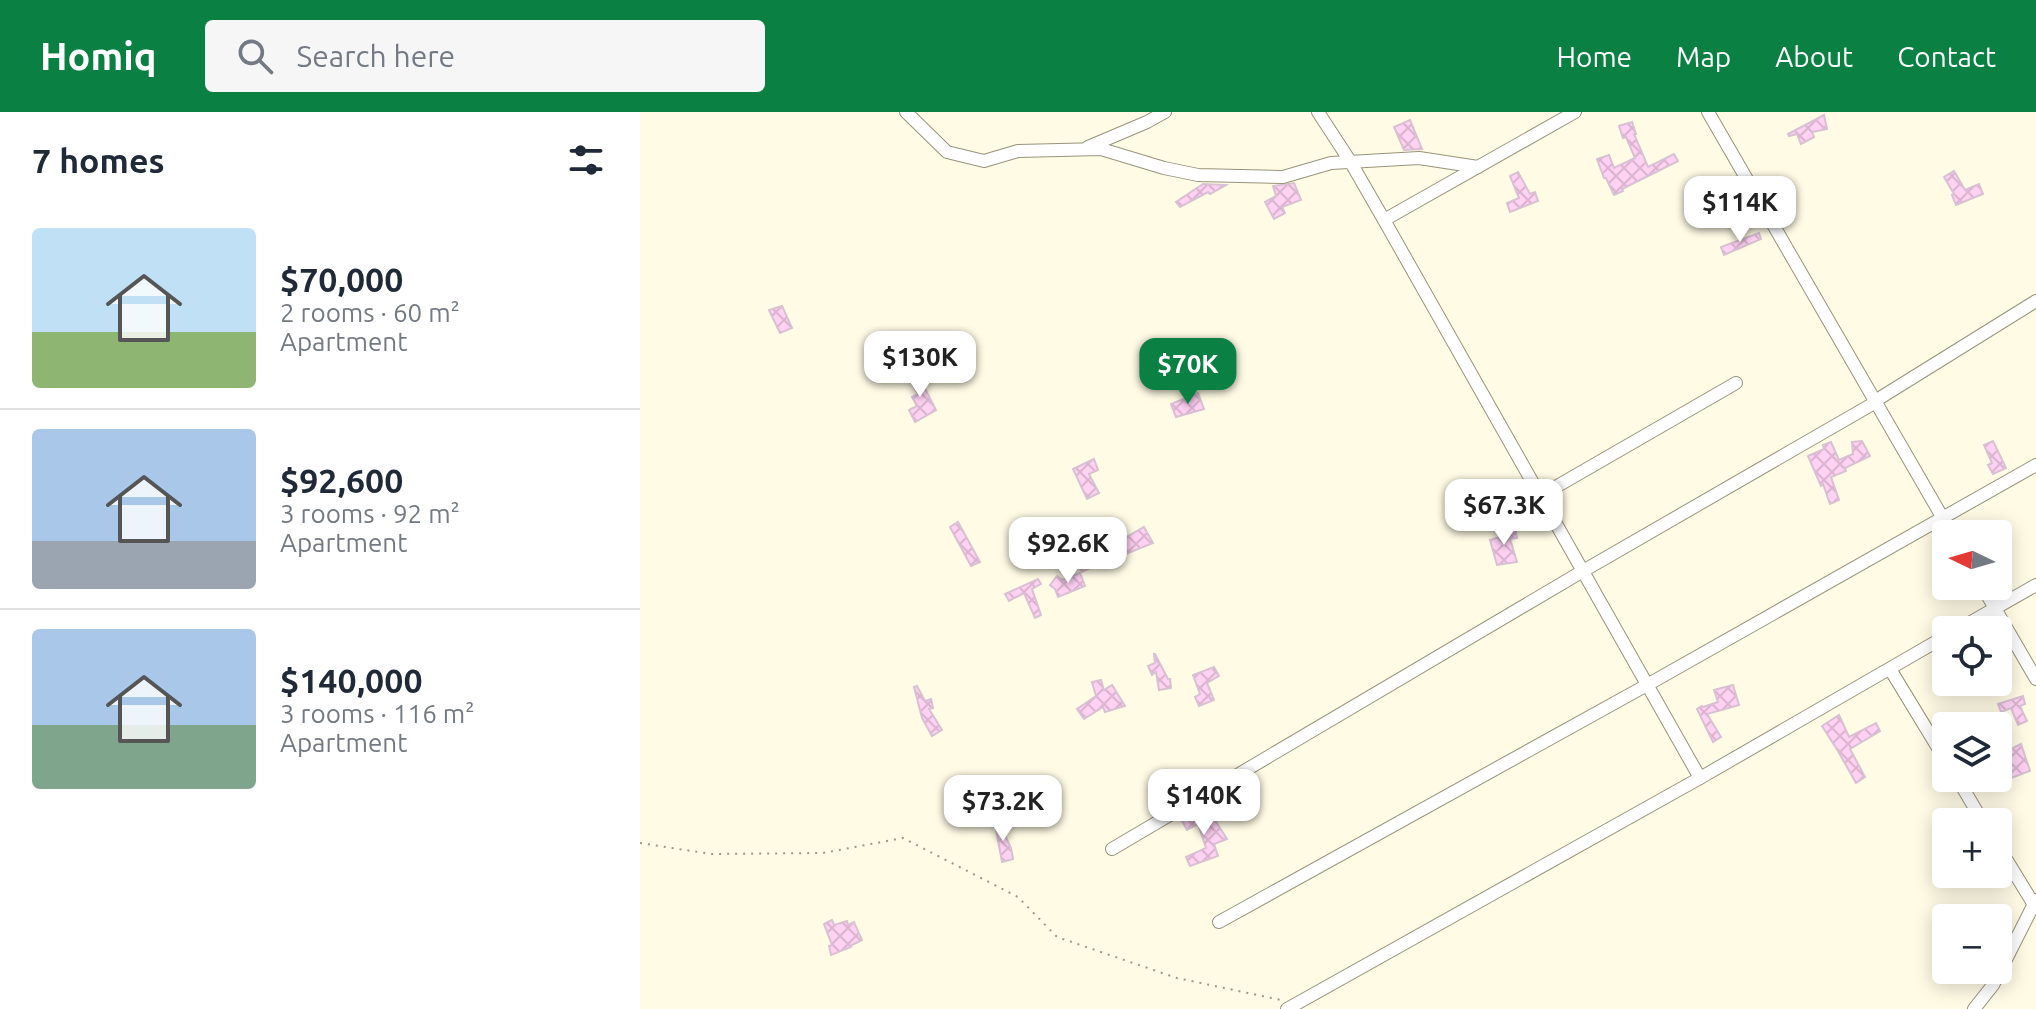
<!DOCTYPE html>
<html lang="en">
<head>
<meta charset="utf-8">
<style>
	:root { --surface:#fff; --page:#f6f6f7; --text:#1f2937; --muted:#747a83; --line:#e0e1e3; --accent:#0b8043 }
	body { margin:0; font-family:Ubuntu,sans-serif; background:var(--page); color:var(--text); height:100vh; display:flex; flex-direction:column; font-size:30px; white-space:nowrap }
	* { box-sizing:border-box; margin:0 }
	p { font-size:26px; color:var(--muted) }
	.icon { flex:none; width:44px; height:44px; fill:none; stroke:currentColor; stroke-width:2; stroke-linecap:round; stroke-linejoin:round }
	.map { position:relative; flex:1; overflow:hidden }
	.details { display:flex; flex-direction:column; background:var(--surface); width:640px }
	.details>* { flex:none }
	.needle { width:52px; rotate:275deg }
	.fabs { position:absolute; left:1292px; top:408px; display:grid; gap:16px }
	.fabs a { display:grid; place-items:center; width:80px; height:80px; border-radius:8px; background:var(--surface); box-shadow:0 4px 20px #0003; font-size:40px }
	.price { position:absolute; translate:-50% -68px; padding:0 18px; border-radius:16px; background:#fff; color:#222; font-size:26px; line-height:52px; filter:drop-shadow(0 2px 4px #0008) }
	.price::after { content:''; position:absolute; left:50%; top:48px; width:24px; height:18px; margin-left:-12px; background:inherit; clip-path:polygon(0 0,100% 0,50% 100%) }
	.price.selected { background:var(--accent); color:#fff }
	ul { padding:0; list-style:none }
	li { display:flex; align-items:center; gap:24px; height:200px; padding:0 32px }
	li+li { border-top:2px solid var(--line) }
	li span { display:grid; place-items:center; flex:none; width:224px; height:160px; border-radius:8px; color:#555 }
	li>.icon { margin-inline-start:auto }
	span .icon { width:96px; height:96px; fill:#fffc; stroke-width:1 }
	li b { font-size:34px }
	h2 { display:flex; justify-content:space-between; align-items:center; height:96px; padding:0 32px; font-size:34px }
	header { display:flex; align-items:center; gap:48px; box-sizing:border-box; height:112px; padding:0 40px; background:var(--accent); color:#fff }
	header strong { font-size:38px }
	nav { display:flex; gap:44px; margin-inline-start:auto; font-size:28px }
	.search { width:560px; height:72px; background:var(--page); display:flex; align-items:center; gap:20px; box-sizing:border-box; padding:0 28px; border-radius:8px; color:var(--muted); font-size:30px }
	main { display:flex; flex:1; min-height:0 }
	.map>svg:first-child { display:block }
</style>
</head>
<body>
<header>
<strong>Homiq</strong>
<div class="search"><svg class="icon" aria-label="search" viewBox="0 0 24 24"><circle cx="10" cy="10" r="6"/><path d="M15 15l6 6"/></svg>Search here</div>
<nav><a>Home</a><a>Map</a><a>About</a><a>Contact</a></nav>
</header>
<main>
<section class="details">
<h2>7 homes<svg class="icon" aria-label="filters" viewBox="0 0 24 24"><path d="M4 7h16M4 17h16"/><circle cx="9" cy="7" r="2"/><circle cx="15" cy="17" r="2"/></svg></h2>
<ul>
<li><span style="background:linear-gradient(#bfe0f5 65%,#8fb573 0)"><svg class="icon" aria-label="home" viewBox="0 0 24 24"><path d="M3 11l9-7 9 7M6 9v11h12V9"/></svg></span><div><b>$70,000</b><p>2 rooms · 60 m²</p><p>Apartment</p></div></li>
<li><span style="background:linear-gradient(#a9c7e8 70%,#9aa5b1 0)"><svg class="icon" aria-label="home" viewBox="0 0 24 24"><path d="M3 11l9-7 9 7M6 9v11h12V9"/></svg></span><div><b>$92,600</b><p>3 rooms · 92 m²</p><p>Apartment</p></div></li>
<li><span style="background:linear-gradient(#a9c7e8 60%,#7fa58c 0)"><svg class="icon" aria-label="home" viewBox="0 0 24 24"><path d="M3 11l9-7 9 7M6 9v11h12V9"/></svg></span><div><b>$140,000</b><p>3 rooms · 116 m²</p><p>Apartment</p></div></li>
</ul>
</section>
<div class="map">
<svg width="1396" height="897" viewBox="0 0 1396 897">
	<defs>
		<pattern id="building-cross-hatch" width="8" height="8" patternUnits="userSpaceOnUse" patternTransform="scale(2)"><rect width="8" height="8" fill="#ffd1f3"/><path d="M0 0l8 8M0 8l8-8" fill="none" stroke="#dbb4d0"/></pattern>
	</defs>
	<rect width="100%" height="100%" fill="#fffbe5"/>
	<!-- building -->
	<g fill="url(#building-cross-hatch)" stroke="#d9c1d3" stroke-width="2">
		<path d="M 1184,3 L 1187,17 L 1172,20 L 1174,25 L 1161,32 L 1157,22 L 1149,24 L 1148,22 Z"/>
		<path d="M 770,8 L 782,37 L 764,38 L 754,15 Z"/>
		<path d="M 992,10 L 996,22 L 994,22 L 1008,55 L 1034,42 L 1038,49 L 982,77 L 983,79 L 974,83 L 966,66 L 964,66 L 957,47 L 969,43 L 974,56 L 995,46 L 986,25 L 983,26 L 979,14 Z"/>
		<path d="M 1314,59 L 1325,78 L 1339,72 L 1343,82 L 1316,93 L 1312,83 L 1314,82 L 1304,65 Z"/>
		<path d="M 878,60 L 890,82 L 895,80 L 898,89 L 870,100 L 867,91 L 879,86 L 870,64 Z"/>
		<path d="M 654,71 L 661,88 L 642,95 L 645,101 L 634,107 L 625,90 L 636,84 L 633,74 Z"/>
		<path d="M 563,72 L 586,73 L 570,82 L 568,80 L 540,95 L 536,90 Z"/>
		<path d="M 1119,121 L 1121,127 L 1084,143 L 1081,135 Z"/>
		<path d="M 142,194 L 152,216 L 140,221 L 129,198 Z"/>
		<path d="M 275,257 L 296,298 L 275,310 L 269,298 L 277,294 L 272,285 L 278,282 L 267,263 Z"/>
		<path d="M 558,281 L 564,297 L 536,305 L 531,292 Z"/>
		<path d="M 1222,329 L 1230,344 L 1205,356 L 1206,359 L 1191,365 L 1199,388 L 1190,392 L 1183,372 L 1181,374 L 1168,344 L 1184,337 L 1183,333 L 1191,330 L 1199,348 L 1213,342 L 1212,330 Z"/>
		<path d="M 1353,329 L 1366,356 L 1353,362 L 1348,353 L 1352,351 L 1344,333 Z"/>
		<path d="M 454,347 L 458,358 L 449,362 L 459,381 L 447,387 L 433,357 Z"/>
		<path d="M 318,410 L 340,450 L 331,454 L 310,415 Z"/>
		<path d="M 504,415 L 513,431 L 481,444 L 475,432 Z"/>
		<path d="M 875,416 L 877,426 L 870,427 L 877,450 L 857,453 L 850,428 L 860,425 L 857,420 Z"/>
		<path d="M 429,420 L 450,456 L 442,460 L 422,424 Z"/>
		<path d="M 440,461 L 445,474 L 418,485 L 415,477 L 410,473 L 417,464 L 423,468 Z"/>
		<path d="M 398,467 L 401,472 L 392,477 L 401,503 L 395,506 L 384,481 L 369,489 L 365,482 Z"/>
		<path d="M 514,542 L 515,542 L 528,567 L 530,567 L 531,576 L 519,578 L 516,560 L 512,563 L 508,554 L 515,551 Z"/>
		<path d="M 574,555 L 579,564 L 567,571 L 574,588 L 559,594 L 555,585 L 560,582 L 553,563 Z"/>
		<path d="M 461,568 L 464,578 L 472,573 L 485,594 L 465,600 L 463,595 L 444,607 L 437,597 L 456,584 L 452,570 Z"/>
		<path d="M 1093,573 L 1099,593 L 1067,602 L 1081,625 L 1073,630 L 1057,597 L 1062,594 L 1063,595 L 1078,590 L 1074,578 Z"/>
		<path d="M 277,574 L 285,589 L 291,587 L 293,596 L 289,597 L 302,618 L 292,624 L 282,606 L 274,575 Z"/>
		<path d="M 1383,584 L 1385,592 L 1380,594 L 1387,609 L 1378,613 L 1371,596 L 1361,600 L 1358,592 Z"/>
		<path d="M 1199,603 L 1209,625 L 1236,611 L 1240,619 L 1210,637 L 1225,665 L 1216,671 L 1198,639 L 1182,614 Z"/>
		<path d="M 1381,632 L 1390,659 L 1371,666 L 1361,642 Z"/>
		<path d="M 555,698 L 561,709 L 571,702 L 587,727 L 574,732 L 578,744 L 550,754 L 546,745 L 566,736 L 558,712 L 547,718 L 541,707 Z"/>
		<path d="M 357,706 L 371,736 L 373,747 L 362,750 L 354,707 Z"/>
		<path d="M 192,808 L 194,813 L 207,809 L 208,813 L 214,810 L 222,828 L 210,834 L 211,835 L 191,843 L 189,834 L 192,833 L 184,812 Z"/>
	</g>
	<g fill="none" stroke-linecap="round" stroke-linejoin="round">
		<defs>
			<g id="street">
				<path d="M 266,0 L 307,40 L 344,49 L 378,39 L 461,37 L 524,56 L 558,63 L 643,65 L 691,51 L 779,46 L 838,55"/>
				<path d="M 678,0 L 710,49 L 744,108 L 1060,666"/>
				<path d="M 1068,0 L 1312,422"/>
				<path d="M 448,35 L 507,10 L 525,0"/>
				<path d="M 744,108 L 935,0"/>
				<path d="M 1235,289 L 1396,189"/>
				<path d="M 900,384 L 1096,271"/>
				<path d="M 1342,474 L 1396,567"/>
				<path d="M 1317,518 L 1396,473"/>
				<path d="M 1250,557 L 1306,649"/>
				<path d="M 1317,666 L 1343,710"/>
				<path d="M 1358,734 L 1396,796"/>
				<path d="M 472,737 L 943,459 L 1236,290"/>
				<path d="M 579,810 L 1007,573 L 1396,353"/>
				<path d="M 647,897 L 1060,666 L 1306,524"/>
				<path d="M 1334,897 L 1353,873 L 1396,788"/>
			</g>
		</defs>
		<!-- street casing -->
		<use href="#street" stroke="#98937b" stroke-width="14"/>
		<!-- path -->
		<path stroke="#9b9887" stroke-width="2" stroke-dasharray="2 6" stroke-linecap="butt" d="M 0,731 L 71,742 L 183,741 L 263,726 L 378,785 L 417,825 L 537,866 L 641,888"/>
		<!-- street -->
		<use href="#street" stroke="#fff" stroke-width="12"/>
	</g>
</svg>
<div class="fabs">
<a><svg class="needle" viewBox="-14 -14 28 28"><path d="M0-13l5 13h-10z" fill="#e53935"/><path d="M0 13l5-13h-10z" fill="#747a83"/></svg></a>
<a><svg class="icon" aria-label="locate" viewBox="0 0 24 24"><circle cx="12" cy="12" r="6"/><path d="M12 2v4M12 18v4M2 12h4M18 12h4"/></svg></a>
<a><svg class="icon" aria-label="layers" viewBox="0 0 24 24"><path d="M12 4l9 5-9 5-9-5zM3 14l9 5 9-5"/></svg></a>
<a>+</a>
<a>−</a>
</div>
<b class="price" style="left:1100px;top:132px">$114K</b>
<b class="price" style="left:280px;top:287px">$130K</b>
<b class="price selected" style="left:548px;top:294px">$70K</b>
<b class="price" style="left:864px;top:435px">$67.3K</b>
<b class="price" style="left:428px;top:473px">$92.6K</b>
<b class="price" style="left:564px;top:725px">$140K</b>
<b class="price" style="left:363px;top:731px">$73.2K</b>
</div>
</main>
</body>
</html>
